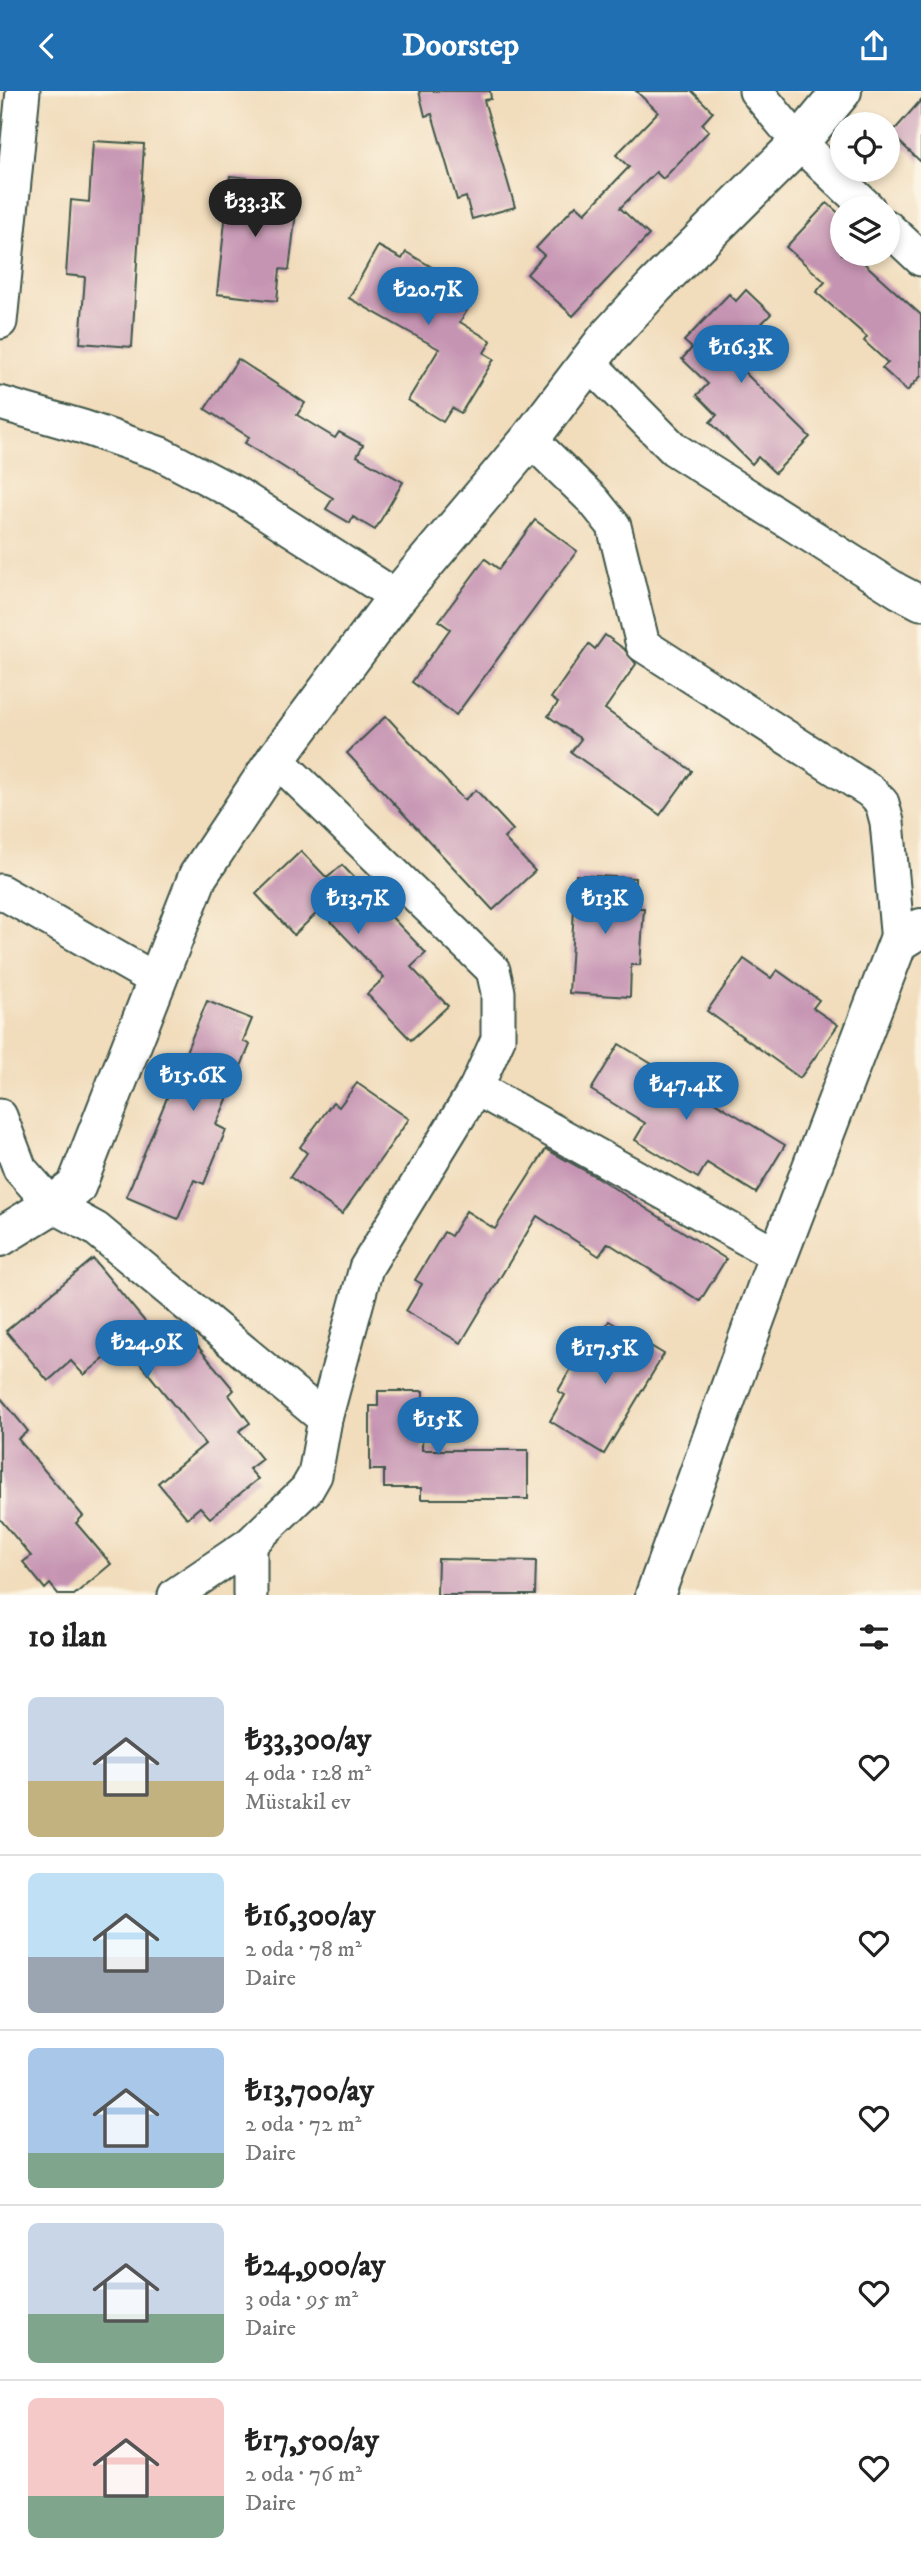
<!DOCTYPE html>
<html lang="tr">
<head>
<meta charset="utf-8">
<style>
	:root { --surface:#fff; --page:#f6f6f6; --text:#222; --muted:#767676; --line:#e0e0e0; --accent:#1f6fb2 }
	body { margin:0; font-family:"IM FELL DW Pica",serif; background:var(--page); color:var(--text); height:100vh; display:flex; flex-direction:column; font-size:26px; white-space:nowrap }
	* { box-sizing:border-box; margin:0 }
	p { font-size:23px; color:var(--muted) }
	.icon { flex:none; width:38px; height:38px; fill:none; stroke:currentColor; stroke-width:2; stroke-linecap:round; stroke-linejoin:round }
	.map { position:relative; height:1504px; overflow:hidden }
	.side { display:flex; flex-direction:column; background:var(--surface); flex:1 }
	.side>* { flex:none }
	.tools { position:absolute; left:830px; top:21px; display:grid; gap:14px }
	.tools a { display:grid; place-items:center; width:70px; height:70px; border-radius:50%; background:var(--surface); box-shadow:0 4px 10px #0003; font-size:35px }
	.price { position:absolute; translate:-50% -60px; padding:0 16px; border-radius:24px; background:var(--accent); color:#fff; font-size:23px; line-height:46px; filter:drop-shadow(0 2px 4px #0008) }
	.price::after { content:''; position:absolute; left:50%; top:42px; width:21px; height:16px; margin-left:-10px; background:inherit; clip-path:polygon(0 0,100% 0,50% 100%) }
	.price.current { background:#222; color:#fff }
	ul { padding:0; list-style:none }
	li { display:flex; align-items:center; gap:21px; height:175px; padding:0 28px }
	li+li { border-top:2px solid var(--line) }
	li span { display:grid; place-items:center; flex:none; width:196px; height:140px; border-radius:10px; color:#555 }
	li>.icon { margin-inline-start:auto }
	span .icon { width:84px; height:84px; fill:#fffc; stroke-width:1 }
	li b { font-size:30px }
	h2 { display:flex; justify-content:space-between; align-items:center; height:84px; padding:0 28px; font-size:30px }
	header { display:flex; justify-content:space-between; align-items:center; height:91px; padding:0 28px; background:var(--accent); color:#fff; font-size:32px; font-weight:800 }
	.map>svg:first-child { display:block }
</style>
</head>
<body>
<header><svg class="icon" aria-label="back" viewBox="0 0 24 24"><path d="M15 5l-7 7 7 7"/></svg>Doorstep<svg class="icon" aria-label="share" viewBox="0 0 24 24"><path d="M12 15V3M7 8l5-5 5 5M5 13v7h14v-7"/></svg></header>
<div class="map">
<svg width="921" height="1504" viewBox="0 0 921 1504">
	<rect width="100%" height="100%" fill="#fcf5e5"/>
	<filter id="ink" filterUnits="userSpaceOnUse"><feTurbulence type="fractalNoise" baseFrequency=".0143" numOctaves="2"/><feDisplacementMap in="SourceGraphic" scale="14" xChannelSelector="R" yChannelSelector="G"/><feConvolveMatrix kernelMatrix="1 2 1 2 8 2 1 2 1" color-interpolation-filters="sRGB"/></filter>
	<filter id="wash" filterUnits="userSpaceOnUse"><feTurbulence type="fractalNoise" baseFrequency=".00686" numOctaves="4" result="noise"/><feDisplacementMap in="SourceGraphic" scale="28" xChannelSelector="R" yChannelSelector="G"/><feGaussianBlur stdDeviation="1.57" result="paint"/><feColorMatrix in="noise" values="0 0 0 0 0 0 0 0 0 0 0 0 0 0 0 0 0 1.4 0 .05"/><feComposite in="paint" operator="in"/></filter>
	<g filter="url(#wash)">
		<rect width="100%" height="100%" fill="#f1dcbb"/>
		<g id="blocks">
			<!-- building -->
			<g fill="#c694b3">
				<path d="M 419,0 L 490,0 L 491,8 L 484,9 L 515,116 L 472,128 L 466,106 L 457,109 L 432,23 L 425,25 Z"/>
				<path d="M 636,0 L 692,0 L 713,21 L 702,33 L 709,40 L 663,88 L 656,81 L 620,117 L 649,144 L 573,225 L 527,183 L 544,164 L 536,157 L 576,114 L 585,122 L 629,76 L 616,64 L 658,21 Z"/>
				<path d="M 921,9 L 921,71 L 891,43 Z"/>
				<path d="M 93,50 L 144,53 L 132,256 L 80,252 L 85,186 L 66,184 L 71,109 L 89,111 Z"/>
				<path d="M 230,85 L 287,91 L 284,120 L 296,121 L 289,179 L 280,178 L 277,210 L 217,203 Z"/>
				<path d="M 827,112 L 842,125 L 842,163 L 854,163 L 921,224 L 921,285 L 907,300 L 882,277 L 888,272 L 864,250 L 867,246 L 816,201 L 825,191 L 786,156 Z"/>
				<path d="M 378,155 L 402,168 L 406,161 L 456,190 L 450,199 L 472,211 L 460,231 L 491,250 L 484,262 L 494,268 L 461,322 L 452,317 L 443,331 L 408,309 L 439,258 L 349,207 Z"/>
				<path d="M 746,199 L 771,223 L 729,266 L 810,346 L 775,382 L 758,366 L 752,373 L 710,331 L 717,324 L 697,304 L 708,293 L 682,268 L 692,257 L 684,250 L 729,203 L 736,210 Z"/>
				<path d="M 238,268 L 305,312 L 297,324 L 335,347 L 339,341 L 363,354 L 357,365 L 403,391 L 375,439 L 353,426 L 350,432 L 326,418 L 333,407 L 245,352 L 249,346 L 205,318 Z"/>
				<path d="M 535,429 L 577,460 L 456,624 L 412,591 L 450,538 L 439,530 L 485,468 L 499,478 Z"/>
				<path d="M 605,544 L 624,558 L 636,573 L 605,618 L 692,680 L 660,724 L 571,661 L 581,648 L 548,625 L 558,612 L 551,607 L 589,553 L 595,558 Z"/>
				<path d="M 386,625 L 464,709 L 476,699 L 513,739 L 504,747 L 535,780 L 493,819 L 347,662 Z"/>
				<path d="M 301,760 L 327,787 L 342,774 L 426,862 L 411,876 L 448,915 L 411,949 L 367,903 L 384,887 L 320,819 L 294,844 L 256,803 Z"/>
				<path d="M 576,784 L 635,787 L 634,817 L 644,817 L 640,874 L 631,874 L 630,906 L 569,902 Z"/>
				<path d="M 744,868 L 771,887 L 777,879 L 819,909 L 813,917 L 838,934 L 800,987 L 707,920 Z"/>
				<path d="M 207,910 L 252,928 L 243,950 L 250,954 L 216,1034 L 226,1039 L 204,1093 L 194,1089 L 178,1128 L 126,1106 Z"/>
				<path d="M 619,953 L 785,1054 L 756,1102 L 707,1072 L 698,1087 L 635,1049 L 645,1032 L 591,999 Z"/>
				<path d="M 357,992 L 409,1028 L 342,1123 L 290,1086 L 307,1062 L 300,1056 L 333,1011 L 339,1016 Z"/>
				<path d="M 546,1058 L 598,1087 L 726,1168 L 700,1210 L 608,1152 L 599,1165 L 537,1125 L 461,1252 L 406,1220 L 422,1193 L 415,1189 L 444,1141 L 451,1145 L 466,1120 L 495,1138 Z"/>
				<path d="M 93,1168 L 161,1250 L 180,1234 L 234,1299 L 229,1304 L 250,1332 L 239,1340 L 262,1368 L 249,1378 L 258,1388 L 210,1427 L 200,1416 L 187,1427 L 158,1392 L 205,1353 L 124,1252 L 84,1284 L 71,1270 L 48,1290 L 6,1240 Z"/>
				<path d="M 609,1230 L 664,1263 L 604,1363 L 550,1330 L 565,1304 L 558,1300 L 586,1252 L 594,1256 Z"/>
				<path d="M 378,1300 L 423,1300 L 422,1359 L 528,1359 L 528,1408 L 421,1408 L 421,1397 L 384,1397 L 384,1379 L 370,1379 L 370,1315 L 378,1315 Z"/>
				<path d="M 0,1306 L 28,1340 L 18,1348 L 83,1425 L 76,1432 L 111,1473 L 74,1504 L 59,1504 L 50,1493 L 45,1498 L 23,1471 L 31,1465 L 0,1428 Z"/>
				<path d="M 438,1468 L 536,1470 L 535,1504 L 437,1504 Z"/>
			</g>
		</g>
	</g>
	<g filter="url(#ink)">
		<use href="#blocks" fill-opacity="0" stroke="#3e5548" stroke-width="2"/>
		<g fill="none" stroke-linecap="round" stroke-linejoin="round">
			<defs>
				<g id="street">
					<path d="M 756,0 L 799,52 L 868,117"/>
					<path d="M 887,136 L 921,168"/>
					<path d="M 0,231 L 23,0"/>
					<path d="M 588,271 L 674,358 L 898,500 L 921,512"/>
					<path d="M 0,312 L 83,336 L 161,363 L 237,403 L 397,506"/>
					<path d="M 530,348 L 593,409 L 614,435 L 643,554 L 870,700 L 882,712 L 887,731 L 898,851"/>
					<path d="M 0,800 L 156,889"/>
					<path d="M 476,997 L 778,1165"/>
					<path d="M 0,1025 L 20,1078 L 52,1114 L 96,1138 L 325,1328"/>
					<path d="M 175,1504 L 250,1453 L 307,1398 L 315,1384 L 325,1328 L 366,1177 L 476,997 L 498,948 L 498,901 L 493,879 L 276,668"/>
					<path d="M 250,1504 L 250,1453"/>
				</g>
				<g id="secondary">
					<path d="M 0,1146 L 52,1114 L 76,1096 L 198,785 L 276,668 L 397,506 L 530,348 L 607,247 L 655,195 L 799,52 L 842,0"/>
					<path d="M 655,1504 L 778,1165 L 898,851 L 921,837"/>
				</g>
			</defs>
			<!-- street casing -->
			<use href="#street" stroke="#3e5548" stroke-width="37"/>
			<!-- secondary casing -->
			<use href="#secondary" stroke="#3e5548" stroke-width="42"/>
			<!-- street -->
			<use href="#street" stroke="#fff" stroke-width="33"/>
			<!-- secondary -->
			<use href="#secondary" stroke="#fff" stroke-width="38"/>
		</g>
	</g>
</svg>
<div class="tools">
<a><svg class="icon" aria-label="locate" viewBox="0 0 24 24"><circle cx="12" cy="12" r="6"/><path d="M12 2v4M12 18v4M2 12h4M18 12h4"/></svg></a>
<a><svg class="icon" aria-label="layers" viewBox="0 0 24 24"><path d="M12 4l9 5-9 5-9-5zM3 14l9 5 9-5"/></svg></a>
</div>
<b class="price current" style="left:255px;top:148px">₺33.3K</b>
<b class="price" style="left:428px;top:236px">₺20.7K</b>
<b class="price" style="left:741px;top:294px">₺16.3K</b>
<b class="price" style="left:358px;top:845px">₺13.7K</b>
<b class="price" style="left:605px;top:845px">₺13K</b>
<b class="price" style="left:193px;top:1022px">₺15.6K</b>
<b class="price" style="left:686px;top:1031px">₺47.4K</b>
<b class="price" style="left:147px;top:1289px">₺24.9K</b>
<b class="price" style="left:605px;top:1295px">₺17.5K</b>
<b class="price" style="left:438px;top:1366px">₺15K</b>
</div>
<section class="side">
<h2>10 ilan<svg class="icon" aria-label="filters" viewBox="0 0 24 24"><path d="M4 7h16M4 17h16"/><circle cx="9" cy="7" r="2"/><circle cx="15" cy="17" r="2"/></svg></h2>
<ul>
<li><span style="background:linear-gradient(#c9d6e8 60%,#c2b280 0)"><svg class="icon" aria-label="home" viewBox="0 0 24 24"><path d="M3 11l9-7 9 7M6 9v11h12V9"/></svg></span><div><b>₺33,300/ay</b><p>4 oda · 128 m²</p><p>Müstakil ev</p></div><svg class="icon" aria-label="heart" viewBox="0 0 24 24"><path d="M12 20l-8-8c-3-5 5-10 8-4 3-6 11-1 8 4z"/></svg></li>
<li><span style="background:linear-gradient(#bfe0f5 60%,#9aa5b1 0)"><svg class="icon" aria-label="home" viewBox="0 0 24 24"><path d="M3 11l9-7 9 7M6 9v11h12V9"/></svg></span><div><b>₺16,300/ay</b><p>2 oda · 78 m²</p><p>Daire</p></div><svg class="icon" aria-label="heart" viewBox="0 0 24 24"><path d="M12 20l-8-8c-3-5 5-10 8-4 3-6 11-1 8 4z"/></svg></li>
<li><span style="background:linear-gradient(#a9c7e8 75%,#7fa58c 0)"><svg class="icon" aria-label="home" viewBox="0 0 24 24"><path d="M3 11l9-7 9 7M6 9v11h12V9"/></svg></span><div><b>₺13,700/ay</b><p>2 oda · 72 m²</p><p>Daire</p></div><svg class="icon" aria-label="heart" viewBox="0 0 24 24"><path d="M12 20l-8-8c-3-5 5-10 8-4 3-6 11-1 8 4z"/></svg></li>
<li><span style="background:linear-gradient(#c9d6e8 65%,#7fa58c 0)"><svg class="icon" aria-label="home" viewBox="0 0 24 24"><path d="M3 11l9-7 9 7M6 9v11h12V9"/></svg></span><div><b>₺24,900/ay</b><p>3 oda · 95 m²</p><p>Daire</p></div><svg class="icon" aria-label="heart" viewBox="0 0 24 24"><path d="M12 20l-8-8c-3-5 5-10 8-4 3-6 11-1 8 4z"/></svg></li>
<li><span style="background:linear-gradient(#f6c9c9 70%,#7fa58c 0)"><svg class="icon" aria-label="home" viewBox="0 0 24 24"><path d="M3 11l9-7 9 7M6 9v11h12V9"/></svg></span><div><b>₺17,500/ay</b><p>2 oda · 76 m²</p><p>Daire</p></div><svg class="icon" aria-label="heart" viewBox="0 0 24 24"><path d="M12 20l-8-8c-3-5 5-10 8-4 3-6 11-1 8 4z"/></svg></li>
</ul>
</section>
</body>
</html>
